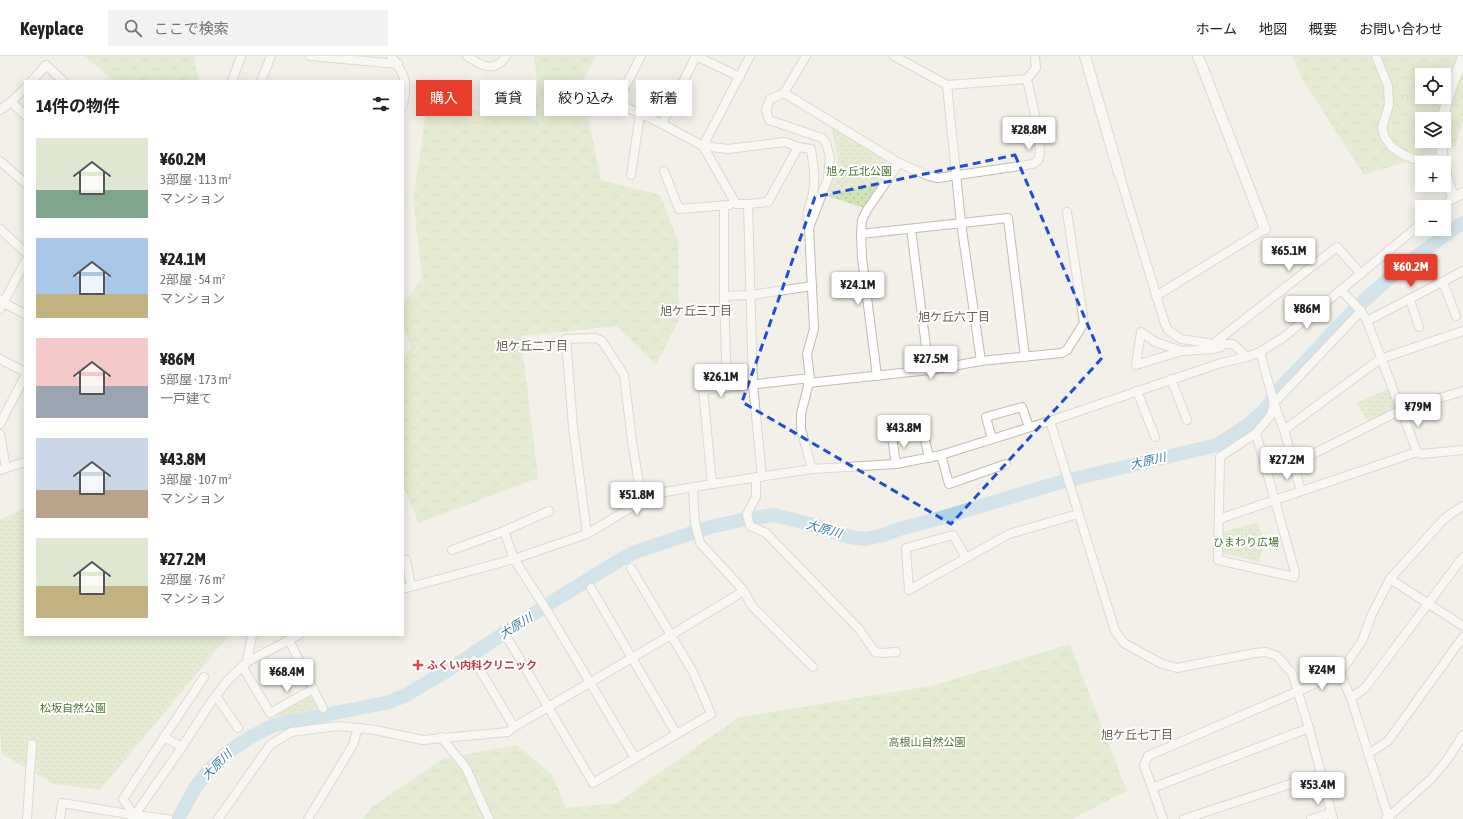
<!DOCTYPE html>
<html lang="ja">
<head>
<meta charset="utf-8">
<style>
	:root { --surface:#fff; --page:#f2f2f2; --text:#202124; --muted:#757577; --line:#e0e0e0; --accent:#e83d2b }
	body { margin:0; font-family:"Asap Condensed","Noto Sans JP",sans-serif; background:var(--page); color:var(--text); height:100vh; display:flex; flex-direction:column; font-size:15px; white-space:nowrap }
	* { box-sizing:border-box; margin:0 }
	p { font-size:13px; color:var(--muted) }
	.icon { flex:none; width:22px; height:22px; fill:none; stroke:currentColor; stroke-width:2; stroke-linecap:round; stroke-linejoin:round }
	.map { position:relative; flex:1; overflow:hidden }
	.sheet { position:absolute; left:24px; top:24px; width:380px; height:556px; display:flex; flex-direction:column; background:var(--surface); border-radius:0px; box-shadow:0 2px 10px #0003 }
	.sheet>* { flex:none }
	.guide { position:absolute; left:416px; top:24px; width:380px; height:36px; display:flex; gap:8px }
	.controls { position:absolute; left:1415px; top:12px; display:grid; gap:8px }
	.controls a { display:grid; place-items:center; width:36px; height:36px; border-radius:0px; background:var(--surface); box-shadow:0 2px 10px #0003; font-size:20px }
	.price { position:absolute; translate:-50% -34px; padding:0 9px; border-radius:4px; background:#fff; color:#222; font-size:13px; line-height:26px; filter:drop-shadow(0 1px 2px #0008) }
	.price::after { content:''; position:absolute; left:50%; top:24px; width:12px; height:9px; margin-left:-6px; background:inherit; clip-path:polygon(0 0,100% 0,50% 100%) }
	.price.current { background:var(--accent); color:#fff }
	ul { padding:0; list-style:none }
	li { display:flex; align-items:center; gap:12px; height:100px; padding:0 12px }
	li span { display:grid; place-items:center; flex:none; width:112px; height:80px; border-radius:0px; color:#555 }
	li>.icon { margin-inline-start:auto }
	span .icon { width:48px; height:48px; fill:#fffc; stroke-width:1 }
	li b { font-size:17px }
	h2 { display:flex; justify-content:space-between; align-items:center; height:48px; padding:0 12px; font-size:17px }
	.tag { padding:0 14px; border-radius:0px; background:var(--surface); box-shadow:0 2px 10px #0003; font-size:14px; line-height:36px }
	.tag.current { background:var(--accent); color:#fff }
	header { display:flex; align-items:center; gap:24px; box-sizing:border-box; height:56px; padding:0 20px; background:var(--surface); border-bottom:1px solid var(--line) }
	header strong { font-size:19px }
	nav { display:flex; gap:22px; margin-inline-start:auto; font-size:14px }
	.search { width:280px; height:36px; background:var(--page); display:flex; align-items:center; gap:10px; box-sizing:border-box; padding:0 14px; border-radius:0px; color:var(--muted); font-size:15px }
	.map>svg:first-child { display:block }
</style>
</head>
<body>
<header>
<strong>Keyplace</strong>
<div class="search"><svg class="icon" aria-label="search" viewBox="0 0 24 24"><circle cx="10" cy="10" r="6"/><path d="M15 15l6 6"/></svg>ここで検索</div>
<nav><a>ホーム</a><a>地図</a><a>概要</a><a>お問い合わせ</a></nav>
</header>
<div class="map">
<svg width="1463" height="763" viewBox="0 0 1463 763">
	<defs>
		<pattern id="grass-dots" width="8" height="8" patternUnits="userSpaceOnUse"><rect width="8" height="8" fill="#d2e4b6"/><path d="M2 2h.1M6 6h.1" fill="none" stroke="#b6c59d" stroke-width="1.8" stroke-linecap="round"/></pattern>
		<pattern id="forest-crowns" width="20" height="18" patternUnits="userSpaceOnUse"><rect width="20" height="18" fill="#d2e4b6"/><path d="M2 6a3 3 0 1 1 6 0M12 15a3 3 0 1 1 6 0" fill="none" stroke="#b6c59d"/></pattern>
	</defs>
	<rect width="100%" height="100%" fill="#f3f0e9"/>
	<!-- grass -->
	<g fill="url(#grass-dots)">
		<path d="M 830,67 L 885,102 L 887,107 L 878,128 L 864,152 L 827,140 L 838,103 Z"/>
		<path d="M 1388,333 L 1395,353 L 1368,367 L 1357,347 Z"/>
		<path d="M 25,452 L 25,579 L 229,579 L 100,734 L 54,728 L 2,698 L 0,677 L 0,464 Z"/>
		<path d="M 1258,466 L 1264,486 L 1259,506 L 1223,497 L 1223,476 Z"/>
		<path d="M 310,637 L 314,639 L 321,653 L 278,661 L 275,660 L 276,657 Z"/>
	</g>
	<!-- forest -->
	<g fill="url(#forest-crowns)" fill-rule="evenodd">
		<path d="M 84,0 L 194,0 L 199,25 L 115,25 Z"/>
		<path d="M 534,0 L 596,0 L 581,28 L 601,124 L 660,139 L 678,184 L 679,264 L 656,309 L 617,270 L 521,280 L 538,422 L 419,467 L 403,430 L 403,302 L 411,292 L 403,269 L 403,248 L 422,222 L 413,143 L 429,37 L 494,61 L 539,39 Z"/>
		<path d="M 1292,0 L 1463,0 L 1463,66 L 1455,91 L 1364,119 L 1302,23 ZM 1422,19 L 1444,19 L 1444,41 L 1422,41 ZM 1422,63 L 1444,63 L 1444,85 L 1422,85 Z"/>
		<path d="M 1070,588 L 1127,735 L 1072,763 L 362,763 L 372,751 L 442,703 L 516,689 L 552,718 L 566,752 L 617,747 L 739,661 L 931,630 Z"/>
	</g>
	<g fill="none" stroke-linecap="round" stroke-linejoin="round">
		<!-- river -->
		<path stroke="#abd4ea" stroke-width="14" d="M 178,763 L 195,732 L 208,715 L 228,696 L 249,682 L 274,669 L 390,646 L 408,638 L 448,614 L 555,544 L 620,504 L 635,496 L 710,471 L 747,463 L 774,459 L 810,468 L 850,481 L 865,483 L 884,479 L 899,473 L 934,464 L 1061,426 L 1217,389 L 1249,368 L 1265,353 L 1283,329 L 1355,253 L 1388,223 L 1425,194 L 1456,171 L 1463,167"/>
		<defs>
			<g id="minor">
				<path d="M 310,0 L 398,8"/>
				<path d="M 391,0 C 405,18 408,27 403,49"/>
				<path d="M 467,0 C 480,9 495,18 506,0"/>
				<path d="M 641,0 L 617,47 L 662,68 L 703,90 L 736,148 L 748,148 L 753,329 L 762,421"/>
				<path d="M 696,0 L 740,21"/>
				<path d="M 750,0 L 703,90 L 728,93 L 785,86 L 798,91 L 811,93 C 813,108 816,122 813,137 C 810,152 805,156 809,171"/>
				<path d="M 806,0 L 784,37 L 770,43 L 766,54 L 769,64 L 822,82 L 826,87 L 830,101 L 829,109 L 828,122 L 809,172 L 814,273 L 807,298 L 810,322 L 801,358 L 801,373 L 812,413"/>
				<path d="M 894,0 L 947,29 L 961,167 L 981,305"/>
				<path d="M 1376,0 L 1388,30 L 1389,49 L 1382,72 L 1385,82 L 1392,91 L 1402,98 L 1413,103 L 1442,102"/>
				<path d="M 1027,23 L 1036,12 L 1035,0"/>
				<path d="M 32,25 L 46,9 L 63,25"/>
				<path d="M 232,25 L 241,0"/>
				<path d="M 261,25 L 271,0"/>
				<path d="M 784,37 L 899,107 L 867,154 L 862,164 L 861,178 L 862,202 L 877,320"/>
				<path d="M 11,46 L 25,59"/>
				<path d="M 0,54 L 11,46 L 25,32"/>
				<path d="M 662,68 L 696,0"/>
				<path d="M 0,105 L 25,127"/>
				<path d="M 899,107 L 929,120 L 938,122 L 1033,108 C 1034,107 1036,106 1038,104 C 1045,94 1030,38 1027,23 L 947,29"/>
				<path d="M 664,115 L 679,153 L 729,149"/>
				<path d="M 1119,117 L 1165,268 L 1168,274 L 1181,283 L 1213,288 L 1233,288 L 1247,301"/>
				<path d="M 631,119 L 640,58"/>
				<path d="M 748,148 L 768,146 L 798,91"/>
				<path d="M 724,150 L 724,240 L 727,332"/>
				<path d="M 1442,151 L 1453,142"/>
				<path d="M 0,173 L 25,196"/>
				<path d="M 911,173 L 929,314"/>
				<path d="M 861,178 L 1008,162 L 1025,301"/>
				<path d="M 1443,226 L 1456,260"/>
				<path d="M 1341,234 L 1361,255 L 1367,265 L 1417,396"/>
				<path d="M 724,240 L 751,239 L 812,230"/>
				<path d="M 1156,240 L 1265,173"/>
				<path d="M 0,243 L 4,247 L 25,258"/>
				<path d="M 1410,244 L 1419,271"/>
				<path d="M 0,253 L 25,206"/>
				<path d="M 1367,265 L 1463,215"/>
				<path d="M 1213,288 L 1337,191 L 1361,218"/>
				<path d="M 1182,295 L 1155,286 L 1141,276 L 1136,309 L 1182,295 L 1214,293 L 1221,291"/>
				<path d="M 1260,296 L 1274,347 L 1284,374 L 1301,435"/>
				<path d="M 0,303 L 25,316"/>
				<path d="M 1171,323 L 1187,364"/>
				<path d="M 808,327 L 929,314 L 981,305 L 1062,297 L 1067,294 L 1084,267 L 1067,156"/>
				<path d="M 1137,335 L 1155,381"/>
				<path d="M 1050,365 L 1115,575 L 1124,587 L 1162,608 L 1177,612 L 1255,597 L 1266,596 L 1277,600 L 1292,617 L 1309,672 L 1333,763"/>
				<path d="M 0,368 L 25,320"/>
				<path d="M 922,369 L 929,402"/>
				<path d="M 1284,374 L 1380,303 L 1463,275"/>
				<path d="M 1256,377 L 1295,516 L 1294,521 L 1218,504 L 1220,401 L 1256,377 L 1271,359 L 1274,347 L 1361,255"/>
				<path d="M 0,378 L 6,412"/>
				<path d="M 892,381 L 896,408"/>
				<path d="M 992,383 L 986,361 L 1022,351 L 1029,371"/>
				<path d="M 941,399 L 949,428 L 1006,408"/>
				<path d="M 1293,408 L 1401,354 L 1463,335"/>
				<path d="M 0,414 L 25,406"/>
				<path d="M 756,421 L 756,441 L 747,458 L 750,470 L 766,477 L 859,573 L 875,596 L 882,597 L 896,596"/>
				<path d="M 712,428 L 703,334 L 810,322"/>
				<path d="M 1219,463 L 1417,396 L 1421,398 L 1463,394"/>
				<path d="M 504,475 L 514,503 L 548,556 L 635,702"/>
				<path d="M 587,478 L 573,371 L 566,283 L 596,282 L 602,285 L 624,319 L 632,385 L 642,445"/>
				<path d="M 452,494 L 504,475 L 549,455"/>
				<path d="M 966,502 L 953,479 L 906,492 L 909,534 L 1009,478 L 1078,458"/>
				<path d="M 406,504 L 411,530"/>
				<path d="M 1390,523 L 1463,570"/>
				<path d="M 591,532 L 676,677"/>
				<path d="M 403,533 L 514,503 L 587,478 L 642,445 L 659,437 L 712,428 L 812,413 L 896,408 L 941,399 L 1050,365 L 1221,307 L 1247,301 L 1260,296 L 1284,281 L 1422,167"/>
				<path d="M 744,535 L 752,550 L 813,611"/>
				<path d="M 508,583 L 593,727 L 711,658 L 693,616 L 631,512"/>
				<path d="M 474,604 L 514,671"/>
				<path d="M 247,606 L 252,579"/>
				<path d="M 242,610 L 270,657 L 313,633 L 289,584"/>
				<path d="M 1340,617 L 1351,642 L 1389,763"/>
				<path d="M 313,633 L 323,652"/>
				<path d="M 216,640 L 238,672"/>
				<path d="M 1351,642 L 1365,632 L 1463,501"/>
				<path d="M 164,681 L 182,691"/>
				<path d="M 441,681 L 466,712 L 489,763"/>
				<path d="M 1368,698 L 1388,685 L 1463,581"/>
				<path d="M 1152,732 L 1309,672"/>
				<path d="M 134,759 L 123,743 L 204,621"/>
				<path d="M 27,763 L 32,688"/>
				<path d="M 60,763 L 62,747 L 134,759 L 168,763"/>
				<path d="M 132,763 L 182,691 L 209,649 L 227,625 L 247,606 L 299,579"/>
				<path d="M 218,763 L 270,689 L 291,676 L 337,670 L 358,672"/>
				<path d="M 308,763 L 353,689 L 358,672 L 375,674 L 423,684 L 508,676 L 514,671 L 671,579 L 744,535 L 700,487 L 695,467 L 693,431"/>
				<path d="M 1163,763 L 1144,709 L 1148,700 L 1340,617 L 1362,585 L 1372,558 L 1390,523 L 1443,464 L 1452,457 L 1463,450"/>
				<path d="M 1184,763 L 1321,718"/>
				<path d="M 1311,763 L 1331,757"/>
				<path d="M 1386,763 L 1431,723 L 1447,704 L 1463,679"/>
			</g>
			<g id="tertiary">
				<path d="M 1085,0 L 1119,117"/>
				<path d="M 1198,0 L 1265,173"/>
				<path d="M 1442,63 L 1450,35 L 1463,1"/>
				<path d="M 1441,85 L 1443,107"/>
				<path d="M 1444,111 L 1453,142 L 1463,137"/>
			</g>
		</defs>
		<!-- minor casing -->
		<use href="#minor" stroke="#c1baaf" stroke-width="10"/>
		<!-- tertiary casing -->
		<use href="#tertiary" stroke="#c1baaf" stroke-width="12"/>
		<!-- minor -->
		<use href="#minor" stroke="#fff" stroke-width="8"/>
		<!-- tertiary -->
		<use href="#tertiary" stroke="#fff" stroke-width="10"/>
	</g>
	<!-- marked area -->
	<path d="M0 0H1463V763H0ZM 1015,99 L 1102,302 L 951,468 L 742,346 L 815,141 Z" fill="#f3f0e9" fill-opacity=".55" fill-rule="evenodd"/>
	<path fill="none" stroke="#1d4ed8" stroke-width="3" stroke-dasharray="8 5" stroke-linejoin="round" d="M 1015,99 L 1102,302 L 951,468 L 742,346 L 815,141 Z"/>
	<!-- markers -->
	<path fill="#e0444e" stroke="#fff" stroke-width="1.5" d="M416 603h4v4h4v4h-4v4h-4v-4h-4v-4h4z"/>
	<g text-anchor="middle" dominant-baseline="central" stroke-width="4" stroke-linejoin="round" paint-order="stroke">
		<!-- park labels -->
		<g font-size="11" fill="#4d7430" stroke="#fff">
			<text x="859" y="115">旭ヶ丘北公園</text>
			<text x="1246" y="486">ひまわり広場</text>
			<text x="73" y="652">松坂自然公園</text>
			<text x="927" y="686">高根山自然公園</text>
		</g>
		<!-- health labels -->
		<g font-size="11" font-weight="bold" fill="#be3a42" stroke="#fff" text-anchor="start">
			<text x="427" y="609">ふくい内科クリニック</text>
		</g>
		<!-- neighbourhood labels -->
		<g font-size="12" fill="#685d50" stroke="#fff">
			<text x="696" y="255">旭ケ丘三丁目</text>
			<text x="954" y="261">旭ケ丘六丁目</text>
			<text x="532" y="290">旭ケ丘二丁目</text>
			<text x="1137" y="679">旭ケ丘七丁目</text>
		</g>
		<!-- water labels -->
		<g font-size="12" font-style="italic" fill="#387ba2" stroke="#fff">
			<text transform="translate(1148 405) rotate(-13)">大原川</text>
			<text transform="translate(824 473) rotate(16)">大原川</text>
			<text transform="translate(516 570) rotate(-32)">大原川</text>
			<text transform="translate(217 709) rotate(-45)">大原川</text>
		</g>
	</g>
</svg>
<div class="controls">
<a><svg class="icon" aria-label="locate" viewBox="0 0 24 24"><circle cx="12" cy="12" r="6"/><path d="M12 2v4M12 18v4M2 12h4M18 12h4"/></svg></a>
<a><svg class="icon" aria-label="layers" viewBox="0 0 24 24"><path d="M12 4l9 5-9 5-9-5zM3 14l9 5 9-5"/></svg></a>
<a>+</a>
<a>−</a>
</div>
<b class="price" style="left:1029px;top:95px">¥28.8M</b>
<b class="price" style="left:1289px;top:216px">¥65.1M</b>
<b class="price current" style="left:1411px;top:232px">¥60.2M</b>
<b class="price" style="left:858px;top:250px">¥24.1M</b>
<b class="price" style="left:1307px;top:274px">¥86M</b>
<b class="price" style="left:931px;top:324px">¥27.5M</b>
<b class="price" style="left:721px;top:342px">¥26.1M</b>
<b class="price" style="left:1418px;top:372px">¥79M</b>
<b class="price" style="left:904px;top:393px">¥43.8M</b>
<b class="price" style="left:1287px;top:425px">¥27.2M</b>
<b class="price" style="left:637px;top:460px">¥51.8M</b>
<b class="price" style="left:1322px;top:635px">¥24M</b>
<b class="price" style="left:287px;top:637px">¥68.4M</b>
<b class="price" style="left:1318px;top:750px">¥53.4M</b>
<div class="guide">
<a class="tag current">購入</a>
<a class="tag">賃貸</a>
<a class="tag">絞り込み</a>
<a class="tag">新着</a>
</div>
<section class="sheet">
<h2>14件の物件<svg class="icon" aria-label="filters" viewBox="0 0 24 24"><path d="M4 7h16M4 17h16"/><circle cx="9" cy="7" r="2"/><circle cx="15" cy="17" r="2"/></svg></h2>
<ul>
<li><span style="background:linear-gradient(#dfe7d0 65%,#7fa58c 0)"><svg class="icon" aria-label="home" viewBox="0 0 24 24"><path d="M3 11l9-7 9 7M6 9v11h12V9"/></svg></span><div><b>¥60.2M</b><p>3部屋 · 113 m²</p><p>マンション</p></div></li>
<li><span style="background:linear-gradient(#a9c7e8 70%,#c2b280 0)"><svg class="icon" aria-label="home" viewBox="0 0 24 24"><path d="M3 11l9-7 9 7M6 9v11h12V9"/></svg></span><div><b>¥24.1M</b><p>2部屋 · 54 m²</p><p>マンション</p></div></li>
<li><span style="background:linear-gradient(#f6c9c9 60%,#9aa5b1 0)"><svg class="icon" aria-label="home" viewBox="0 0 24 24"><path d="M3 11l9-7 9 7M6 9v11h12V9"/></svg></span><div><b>¥86M</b><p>5部屋 · 173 m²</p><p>一戸建て</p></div></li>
<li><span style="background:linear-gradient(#c9d6e8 65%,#b9a48a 0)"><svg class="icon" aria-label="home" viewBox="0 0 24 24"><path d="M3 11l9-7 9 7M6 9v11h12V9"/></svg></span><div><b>¥43.8M</b><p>3部屋 · 107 m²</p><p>マンション</p></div></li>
<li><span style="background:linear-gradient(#dfe7d0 60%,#c2b280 0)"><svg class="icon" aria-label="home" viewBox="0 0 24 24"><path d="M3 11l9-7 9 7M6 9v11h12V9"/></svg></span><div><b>¥27.2M</b><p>2部屋 · 76 m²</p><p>マンション</p></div></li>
</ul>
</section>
</div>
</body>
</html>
